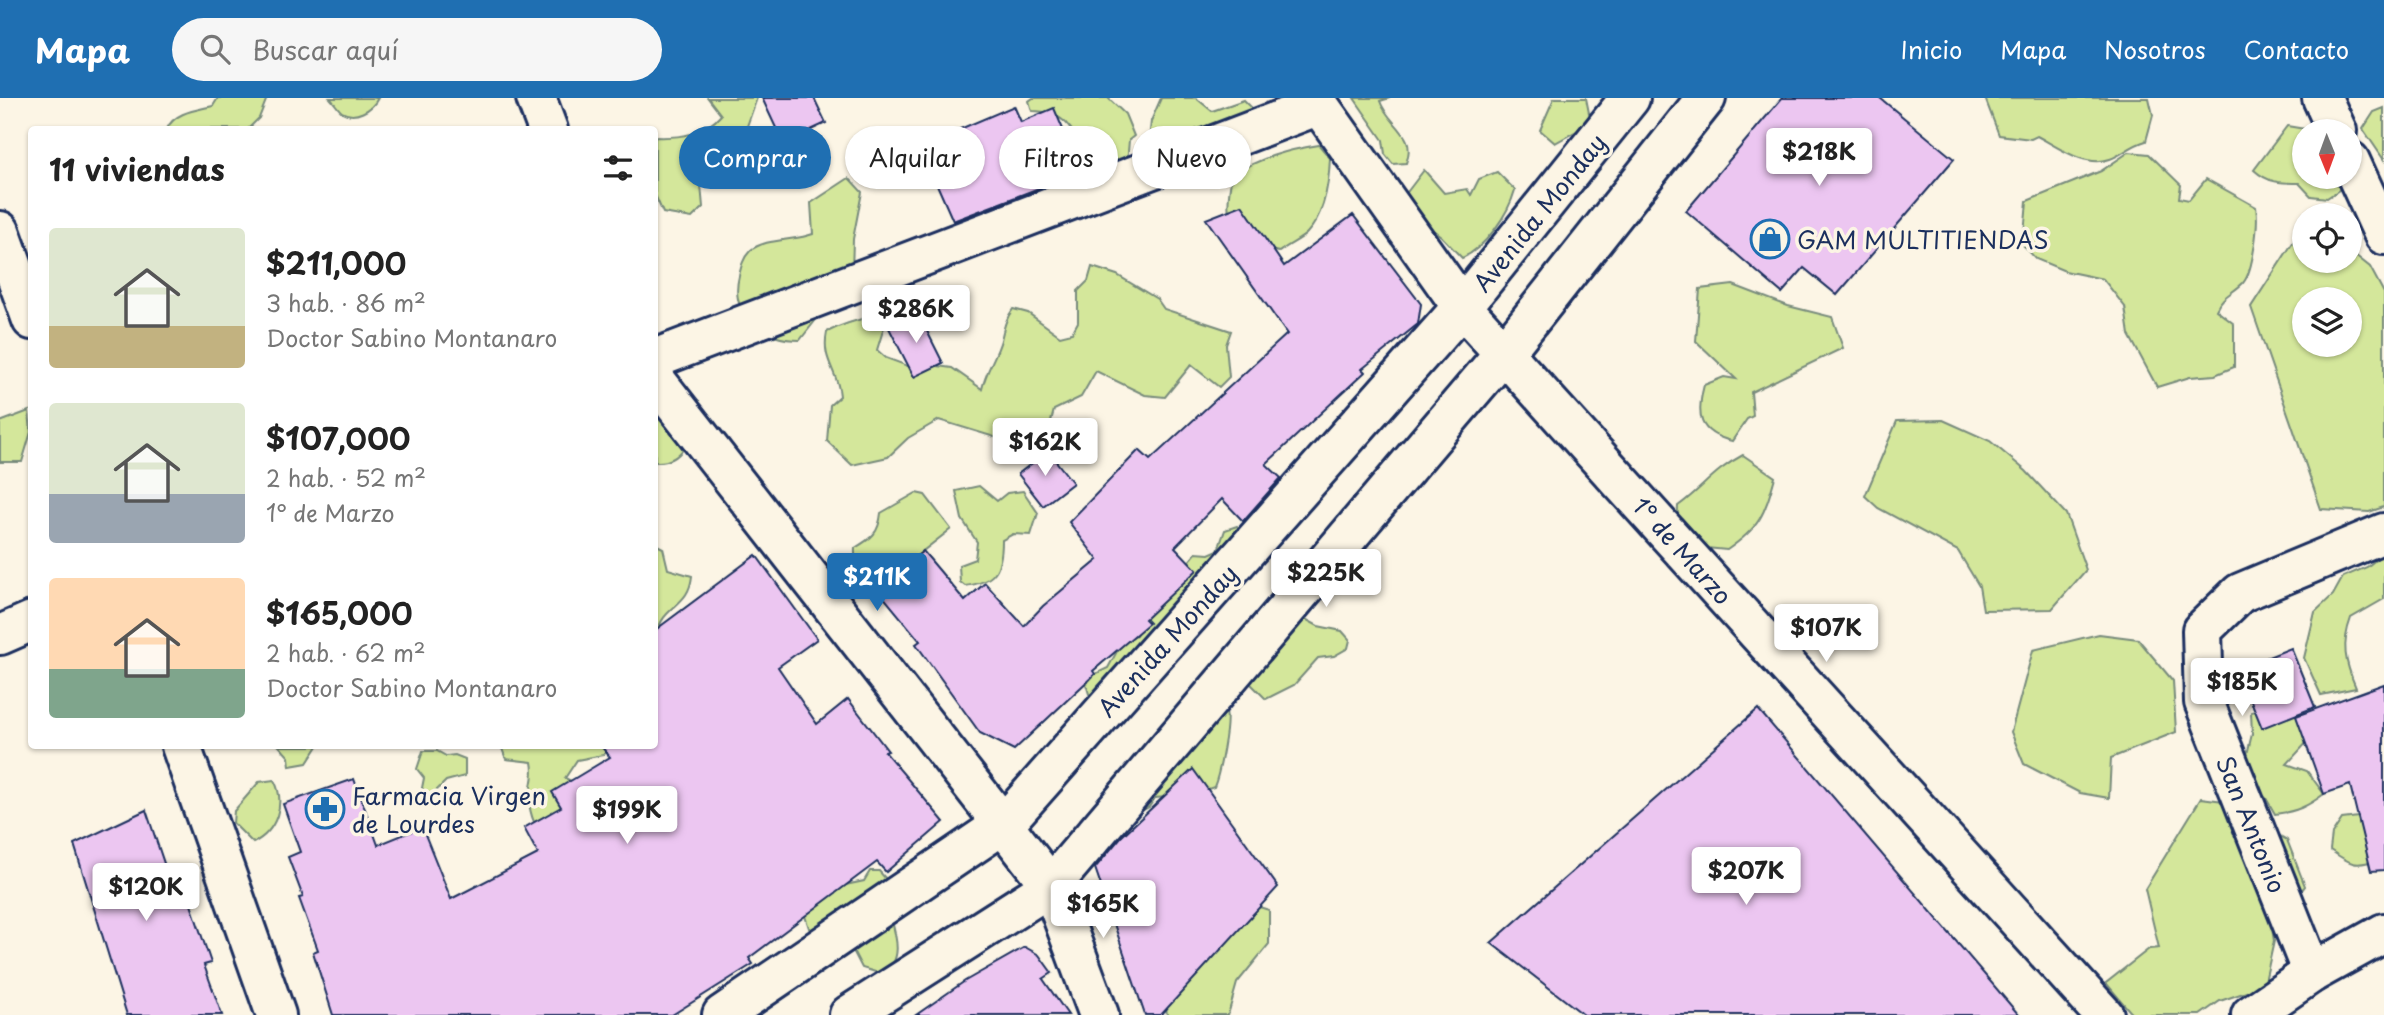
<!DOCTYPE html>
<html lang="es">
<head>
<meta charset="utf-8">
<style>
	:root { --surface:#fff; --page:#f6f6f6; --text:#222; --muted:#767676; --accent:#1f6fb2 }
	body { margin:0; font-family:"Playpen Sans",sans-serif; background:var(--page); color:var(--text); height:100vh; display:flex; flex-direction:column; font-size:26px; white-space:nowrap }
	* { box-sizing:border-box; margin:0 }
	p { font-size:23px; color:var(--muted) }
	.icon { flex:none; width:38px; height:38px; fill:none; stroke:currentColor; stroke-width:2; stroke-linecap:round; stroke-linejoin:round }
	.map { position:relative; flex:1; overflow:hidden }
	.panel { position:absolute; left:28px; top:28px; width:630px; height:623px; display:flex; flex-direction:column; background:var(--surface); border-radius:7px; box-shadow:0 2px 5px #0004 }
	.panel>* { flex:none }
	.banner { position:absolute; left:679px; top:28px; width:665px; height:63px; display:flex; gap:14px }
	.needle { width:46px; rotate:179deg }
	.buttons { position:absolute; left:2292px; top:21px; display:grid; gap:14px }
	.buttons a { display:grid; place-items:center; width:70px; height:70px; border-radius:50%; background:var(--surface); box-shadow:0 2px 5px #0004; font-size:35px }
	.price { position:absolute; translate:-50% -60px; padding:0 16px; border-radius:7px; background:#fff; color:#222; font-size:23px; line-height:46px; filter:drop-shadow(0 2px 4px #0008) }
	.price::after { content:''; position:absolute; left:50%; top:42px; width:21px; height:16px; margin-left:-10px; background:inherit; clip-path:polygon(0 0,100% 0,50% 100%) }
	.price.active { background:var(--accent); color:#fff }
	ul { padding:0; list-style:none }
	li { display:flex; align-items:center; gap:21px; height:175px; padding:0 21px }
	li span { display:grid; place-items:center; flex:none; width:196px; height:140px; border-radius:7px; color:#555 }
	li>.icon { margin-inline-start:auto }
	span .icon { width:84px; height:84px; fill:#fffc; stroke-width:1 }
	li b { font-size:30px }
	h2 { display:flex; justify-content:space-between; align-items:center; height:84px; padding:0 21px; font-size:30px }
	.chip { padding:0 24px; border-radius:32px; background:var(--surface); box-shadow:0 2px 5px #0004; font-size:24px; line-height:63px }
	.chip.active { background:var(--accent); color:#fff }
	header { display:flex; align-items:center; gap:42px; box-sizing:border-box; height:98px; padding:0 35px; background:var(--accent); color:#fff }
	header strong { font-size:33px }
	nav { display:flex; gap:38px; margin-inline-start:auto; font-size:24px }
	.search { width:490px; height:63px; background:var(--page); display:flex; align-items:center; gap:18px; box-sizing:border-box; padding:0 24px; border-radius:38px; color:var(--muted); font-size:26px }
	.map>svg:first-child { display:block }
</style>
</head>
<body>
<header>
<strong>Mapa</strong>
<div class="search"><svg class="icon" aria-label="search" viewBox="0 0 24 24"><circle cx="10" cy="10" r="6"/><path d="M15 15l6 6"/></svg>Buscar aquí</div>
<nav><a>Inicio</a><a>Mapa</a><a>Nosotros</a><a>Contacto</a></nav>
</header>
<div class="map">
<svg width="2384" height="917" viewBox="0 0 2384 917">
	<rect width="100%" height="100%" fill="#fcf5e5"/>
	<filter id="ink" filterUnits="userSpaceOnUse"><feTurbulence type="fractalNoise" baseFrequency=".0143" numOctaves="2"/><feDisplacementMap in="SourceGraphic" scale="14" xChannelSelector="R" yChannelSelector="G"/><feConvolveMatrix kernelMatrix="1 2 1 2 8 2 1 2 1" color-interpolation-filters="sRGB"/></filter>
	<g filter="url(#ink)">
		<!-- green -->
		<g fill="#d4e79b" stroke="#788b7c" stroke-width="2" fill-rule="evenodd">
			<path d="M 218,0 L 267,0 L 259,20 L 248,31 L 167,31 C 174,14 197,12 213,8 Z"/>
			<path d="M 330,0 L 378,0 C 372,12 355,22 342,14 C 338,11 334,4 330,0 Z"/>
			<path d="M 708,0 L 757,0 L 746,31 L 750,43 L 748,59 L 731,70 L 700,76 L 703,109 L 692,120 L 663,115 L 655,97 L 655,39 C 679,40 704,37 721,17 Z"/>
			<path d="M 1033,0 L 1108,0 L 1125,16 L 1134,38 L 1129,42 L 1127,66 L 1118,63 L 1090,67 C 1075,38 1070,13 1032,13 L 1029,3 Z"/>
			<path d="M 1161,0 L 1196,0 L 1212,13 L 1244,2 L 1254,12 L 1242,54 L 1220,74 L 1169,56 L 1149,42 L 1151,23 Z"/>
			<path d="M 1354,0 L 1390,0 L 1380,3 C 1388,27 1418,36 1406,65 L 1393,66 L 1385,56 L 1383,42 Z"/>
			<path d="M 1554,0 L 1586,0 L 1591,25 L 1555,45 L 1540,32 Z"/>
			<path d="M 1985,0 L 2149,0 L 2153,17 L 2146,43 C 2131,47 2122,57 2110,61 C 2085,70 2058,49 2037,38 L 2031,41 L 1999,37 Z"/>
			<path d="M 2384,10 L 2384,62 L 2363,31 L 2374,14 Z"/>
			<path d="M 2287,28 L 2317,33 L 2305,33 L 2305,79 L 2340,79 L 2339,92 L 2327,100 L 2311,98 L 2299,85 C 2281,85 2268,85 2254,72 Z"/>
			<path d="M 1319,47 L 1330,60 C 1329,85 1325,116 1307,135 C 1302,141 1287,147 1279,154 C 1228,143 1223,125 1232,77 C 1260,60 1286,52 1319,47 Z"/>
			<path d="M 2129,54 L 2149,56 L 2181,87 L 2179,100 L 2189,102 L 2206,81 L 2256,109 C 2259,125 2253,174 2243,185 C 2232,196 2223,197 2216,212 L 2234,226 L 2234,269 L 2215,277 L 2190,279 L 2157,289 L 2129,237 L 2125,209 L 2103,181 L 2065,173 L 2036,161 L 2023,147 L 2027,103 L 2101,73 Z"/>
			<path d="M 1424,72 L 1444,95 L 1467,91 L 1471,97 L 1479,81 L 1497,74 L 1515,92 C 1508,117 1485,150 1462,160 L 1441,138 L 1398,106 Z"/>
			<path d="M 849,80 L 862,94 L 853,141 L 852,176 L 800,242 C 763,242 729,218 739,178 C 741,169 743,160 750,153 C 764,140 795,143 813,136 L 811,105 Z"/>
			<path d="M 2305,126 L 2305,163 L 2350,163 L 2350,153 L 2370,169 L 2384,195 L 2384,409 L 2369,414 L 2321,411 L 2251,209 ZM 2305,201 L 2350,201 L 2350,247 L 2305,247 Z"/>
			<path d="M 1092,169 L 1117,177 L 1157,201 L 1164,211 L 1231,233 L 1226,247 L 1229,279 L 1219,289 L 1191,267 L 1165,299 L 1145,297 L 1096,273 L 1081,299 L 1054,312 L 1045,346 L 1024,348 L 939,322 L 908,340 L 888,359 L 852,367 L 827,343 L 830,307 L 840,298 C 838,272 821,263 827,234 C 844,225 860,221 878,217 L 885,226 L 877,252 L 886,260 L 921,273 L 923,266 L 952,270 L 982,291 C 986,273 996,259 1001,242 C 1004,230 1005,222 1013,211 L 1028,215 L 1060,238 L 1072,235 L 1078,224 L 1078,193 L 1088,183 Z"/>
			<path d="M 1733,187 L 1788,208 L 1832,219 L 1843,250 L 1751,294 L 1753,318 L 1747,321 L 1732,343 C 1698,335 1696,318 1704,287 L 1724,279 L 1736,281 L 1696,243 L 1700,191 Z"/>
			<path d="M 654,287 L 699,303 C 691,331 689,366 655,364 Z"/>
			<path d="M 29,313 L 31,334 L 22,364 L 0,364 L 0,324 Z"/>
			<path d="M 1943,322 L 1990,343 L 2026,373 L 2066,416 L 2086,472 L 2052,511 L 1983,512 L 1979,488 L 1958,453 L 1878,410 L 1865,398 L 1897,323 Z"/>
			<path d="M 1743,357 L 1775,379 C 1764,418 1760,429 1727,452 L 1706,450 L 1677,428 L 1678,408 C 1704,389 1713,373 1743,357 Z"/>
			<path d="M 979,388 L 997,403 L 1007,395 L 1023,393 L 1038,415 L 1031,437 L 1013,436 L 1002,442 C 1002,472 995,484 965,488 L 960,484 L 959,467 L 975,461 L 977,444 L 962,421 L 956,393 Z"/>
			<path d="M 916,395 L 925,397 L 951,431 L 923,453 L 913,472 C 886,483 853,488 855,450 C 872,440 879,435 881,415 Z"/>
			<path d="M 1237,428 L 1245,441 L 1102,605 L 1089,596 L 1086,586 L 1095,576 L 1108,570 L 1122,544 L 1136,537 L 1151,510 L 1196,455 L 1209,456 L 1218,452 L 1225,432 Z"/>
			<path d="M 655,446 L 663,450 L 668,471 L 692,478 C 690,498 680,503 667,516 C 661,522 658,530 655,537 Z"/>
			<path d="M 2384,455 L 2384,501 L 2351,520 C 2341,547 2345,564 2356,590 L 2321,597 L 2304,560 L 2315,514 L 2333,497 L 2343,479 L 2367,469 Z"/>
			<path d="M 1296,516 L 1318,528 L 1342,533 L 1350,542 L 1348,550 L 1334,558 L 1318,560 L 1294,587 L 1266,601 L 1250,585 L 1250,562 Z"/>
			<path d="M 2099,536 L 2138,541 L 2173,583 L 2176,634 L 2111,660 L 2109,700 L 2080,695 L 2024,666 L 2011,634 L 2033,552 Z"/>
			<path d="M 2273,609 L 2307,621 L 2310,641 L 2287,666 L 2307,673 L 2324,696 C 2308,708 2296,714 2275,716 L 2266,700 L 2242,677 L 2252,636 L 2251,614 Z"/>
			<path d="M 1225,611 C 1231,621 1219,677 1214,689 L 1191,697 L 1155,700 L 1149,709 L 1137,715 Z"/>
			<path d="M 279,648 L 318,648 L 307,665 L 290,668 L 289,659 Z"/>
			<path d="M 501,648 L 614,648 L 603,657 L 577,662 L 565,680 L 571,683 L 572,710 L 534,724 C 522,694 537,688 532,664 L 506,661 Z"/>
			<path d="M 423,653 L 437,653 L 446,658 L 455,657 L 465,661 L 465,678 L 446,683 L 432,697 L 427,696 L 422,690 L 424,680 L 417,671 Z"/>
			<path d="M 274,682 C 286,705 277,733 253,745 L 233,725 L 234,713 L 259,684 Z"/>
			<path d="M 2201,700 L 2231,704 L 2259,726 L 2287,742 L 2305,788 L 2272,830 L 2274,843 L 2264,888 L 2220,903 L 2200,917 L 2133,917 L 2106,885 L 2149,851 L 2159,850 L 2145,791 Z"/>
			<path d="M 2375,717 L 2379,761 C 2355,770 2350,766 2330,752 L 2332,736 L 2342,721 Z"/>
			<path d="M 870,773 L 879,773 L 886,781 L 892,801 L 887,805 C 893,830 908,861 882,876 L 862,870 L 847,841 L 812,839 L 805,818 L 807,804 L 836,789 L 864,783 Z"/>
			<path d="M 1256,808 L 1269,812 L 1269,846 L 1237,885 L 1228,917 L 1167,917 L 1164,892 Z"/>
		</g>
		<!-- building -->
		<g fill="#ecc6f1" stroke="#1b2f5e" stroke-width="2">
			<path d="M 762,0 L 814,0 L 826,25 L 783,45 Z"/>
			<path d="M 1782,0 L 1880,0 L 1954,61 L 1837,197 L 1804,170 L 1782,195 L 1686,113 Z"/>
			<path d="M 1014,8 L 1021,24 L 1054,10 L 1081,74 L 953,123 L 920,48 Z"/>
			<path d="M 1242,107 L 1284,168 L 1353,117 L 1421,206 L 1418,226 L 1362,271 L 1365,274 L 1266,366 L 1281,380 L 1243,423 L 1222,401 L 1175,449 L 1197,472 L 1145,521 L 1149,525 L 1093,573 L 1095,576 L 1014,652 L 980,635 L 916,546 L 920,543 L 877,491 L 923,453 L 965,503 L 985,485 L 1024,528 L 1043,508 L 1098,462 L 1069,424 L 1139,352 L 1150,362 L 1287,236 L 1206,121 Z"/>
			<path d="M 918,215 L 943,265 L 914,279 L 889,230 Z"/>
			<path d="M 1048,353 L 1073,385 L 1043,408 L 1018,376 Z"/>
			<path d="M 756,457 L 817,541 L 778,569 L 817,626 L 848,601 L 888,653 L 885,654 L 944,724 L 886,774 L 877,764 L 749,860 L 753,866 L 672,917 L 333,917 L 313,854 L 318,852 L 299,800 L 303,799 L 288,759 L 300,754 L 283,706 L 354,681 L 378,747 L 422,729 L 451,801 L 538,756 L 524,730 L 561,709 L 552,694 L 610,659 L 601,648 L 654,648 L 654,533 Z"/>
			<path d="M 2291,550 L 2315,609 L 2262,630 L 2238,571 Z"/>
			<path d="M 2384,586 L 2384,772 L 2371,773 L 2350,687 L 2324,696 L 2296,618 Z"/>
			<path d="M 1758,611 L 2019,917 L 1584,917 L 1491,845 Z"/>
			<path d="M 1193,671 L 1278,789 L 1161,917 L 1145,917 L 1095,770 L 1121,739 Z"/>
			<path d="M 146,712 L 172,789 L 184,786 L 211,865 L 204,867 L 222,917 L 127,917 L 74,746 Z"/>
			<path d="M 1025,849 L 1039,857 L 1052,875 L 1043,881 L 1068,917 L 916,917 L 965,883 Z"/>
		</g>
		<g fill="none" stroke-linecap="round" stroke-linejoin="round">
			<defs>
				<g id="street">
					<path d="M 536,0 L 548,32"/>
					<path d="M 1314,0 L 1462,209 L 2104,917"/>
					<path d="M 2322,0 L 2337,33"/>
					<path d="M 2350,63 L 2384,137"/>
					<path d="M 654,261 L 1317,8"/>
					<path d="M 654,280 L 1051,788 L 1099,917"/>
					<path d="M 0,537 L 32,523"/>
					<path d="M 2312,875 L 2204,604 L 2202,532 L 2240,495 L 2384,435"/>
					<path d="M 2251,917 L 2312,875 L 2384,835"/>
				</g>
				<g id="secondary">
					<path d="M 0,133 L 32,222"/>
					<path d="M 181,648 L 276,917"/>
					<path d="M 722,917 L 1005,725 L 1462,209 L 1630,0"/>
					<path d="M 849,917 L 1051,788 L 1504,255 L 1706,0"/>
				</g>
			</defs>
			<!-- street casing -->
			<use href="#street" stroke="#1b2f5e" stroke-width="44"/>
			<!-- secondary casing -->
			<use href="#secondary" stroke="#1b2f5e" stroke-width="44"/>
			<!-- street -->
			<use href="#street" stroke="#fcf5e5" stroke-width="38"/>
			<!-- secondary -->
			<use href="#secondary" stroke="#fcf5e5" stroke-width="38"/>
		</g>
	</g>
	<!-- icons -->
	<defs>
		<symbol id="shop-ring" viewBox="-11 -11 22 22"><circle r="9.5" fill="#fcf5e5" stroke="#1f6fb2" stroke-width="1.5"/><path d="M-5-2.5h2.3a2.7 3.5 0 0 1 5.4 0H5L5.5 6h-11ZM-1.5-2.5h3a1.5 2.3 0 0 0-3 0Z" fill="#1f6fb2"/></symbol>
		<symbol id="pharmacy-ring" viewBox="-11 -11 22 22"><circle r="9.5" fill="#fcf5e5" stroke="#1f6fb2" stroke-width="1.5"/><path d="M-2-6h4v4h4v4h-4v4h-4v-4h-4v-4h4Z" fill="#1f6fb2"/></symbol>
	</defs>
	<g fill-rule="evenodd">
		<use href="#shop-ring" x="1748" y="119" width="44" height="44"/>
		<use href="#pharmacy-ring" x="303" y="689" width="44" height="44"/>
	</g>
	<g text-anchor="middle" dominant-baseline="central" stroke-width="7" stroke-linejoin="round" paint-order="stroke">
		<!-- street labels -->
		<g font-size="24" fill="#1b2f5e" stroke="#fcf5e5">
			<text transform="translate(1539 114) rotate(-51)">Avenida Monday</text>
			<text transform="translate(1683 452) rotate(48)">1° de Marzo</text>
			<text transform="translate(1167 542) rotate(-48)">Avenida Monday</text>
			<text transform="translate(2252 726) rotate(68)">San Antonio</text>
		</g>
		<!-- poi labels -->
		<g font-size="24" fill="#1b2f5e" stroke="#fcf5e5" text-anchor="start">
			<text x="1797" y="141">GAM MULTITIENDAS</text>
			<text x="352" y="697">Farmacia Virgen<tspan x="352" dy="28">de Lourdes</tspan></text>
		</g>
	</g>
</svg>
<div class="buttons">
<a><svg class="needle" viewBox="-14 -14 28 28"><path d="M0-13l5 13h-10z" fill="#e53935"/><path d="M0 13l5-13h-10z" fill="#767676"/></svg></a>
<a><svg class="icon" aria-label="locate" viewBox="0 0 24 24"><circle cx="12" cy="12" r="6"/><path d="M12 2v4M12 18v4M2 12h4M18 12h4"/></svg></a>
<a><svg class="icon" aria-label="layers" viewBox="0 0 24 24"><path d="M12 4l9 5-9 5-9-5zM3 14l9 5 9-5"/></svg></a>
</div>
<b class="price" style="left:1819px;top:90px">$218K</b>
<b class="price" style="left:916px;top:247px">$286K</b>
<b class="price" style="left:1045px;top:380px">$162K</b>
<b class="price" style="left:1326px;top:511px">$225K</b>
<b class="price active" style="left:877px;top:515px">$211K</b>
<b class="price" style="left:1826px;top:566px">$107K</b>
<b class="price" style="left:2242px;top:620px">$185K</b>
<b class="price" style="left:627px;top:748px">$199K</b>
<b class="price" style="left:1746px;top:809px">$207K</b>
<b class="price" style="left:146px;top:825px">$120K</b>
<b class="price" style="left:1103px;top:842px">$165K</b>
<div class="banner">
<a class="chip active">Comprar</a>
<a class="chip">Alquilar</a>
<a class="chip">Filtros</a>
<a class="chip">Nuevo</a>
</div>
<section class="panel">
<h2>11 viviendas<svg class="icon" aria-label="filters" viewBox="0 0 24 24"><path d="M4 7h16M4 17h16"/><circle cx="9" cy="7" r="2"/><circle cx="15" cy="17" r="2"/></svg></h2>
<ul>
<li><span style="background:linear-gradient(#dfe7d0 70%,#c2b280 0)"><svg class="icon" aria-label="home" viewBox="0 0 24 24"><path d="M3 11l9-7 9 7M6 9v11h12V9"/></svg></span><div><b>$211,000</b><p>3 hab. · 86 m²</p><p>Doctor Sabino Montanaro</p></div></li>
<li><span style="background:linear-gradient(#dfe7d0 65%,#9aa5b1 0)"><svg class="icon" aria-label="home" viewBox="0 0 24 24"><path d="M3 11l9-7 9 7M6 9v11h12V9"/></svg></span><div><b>$107,000</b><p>2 hab. · 52 m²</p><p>1° de Marzo</p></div></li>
<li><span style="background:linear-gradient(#ffd9b3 65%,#7fa58c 0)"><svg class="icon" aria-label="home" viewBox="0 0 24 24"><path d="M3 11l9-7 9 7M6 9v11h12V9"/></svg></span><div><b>$165,000</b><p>2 hab. · 62 m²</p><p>Doctor Sabino Montanaro</p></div></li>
</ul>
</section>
</div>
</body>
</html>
